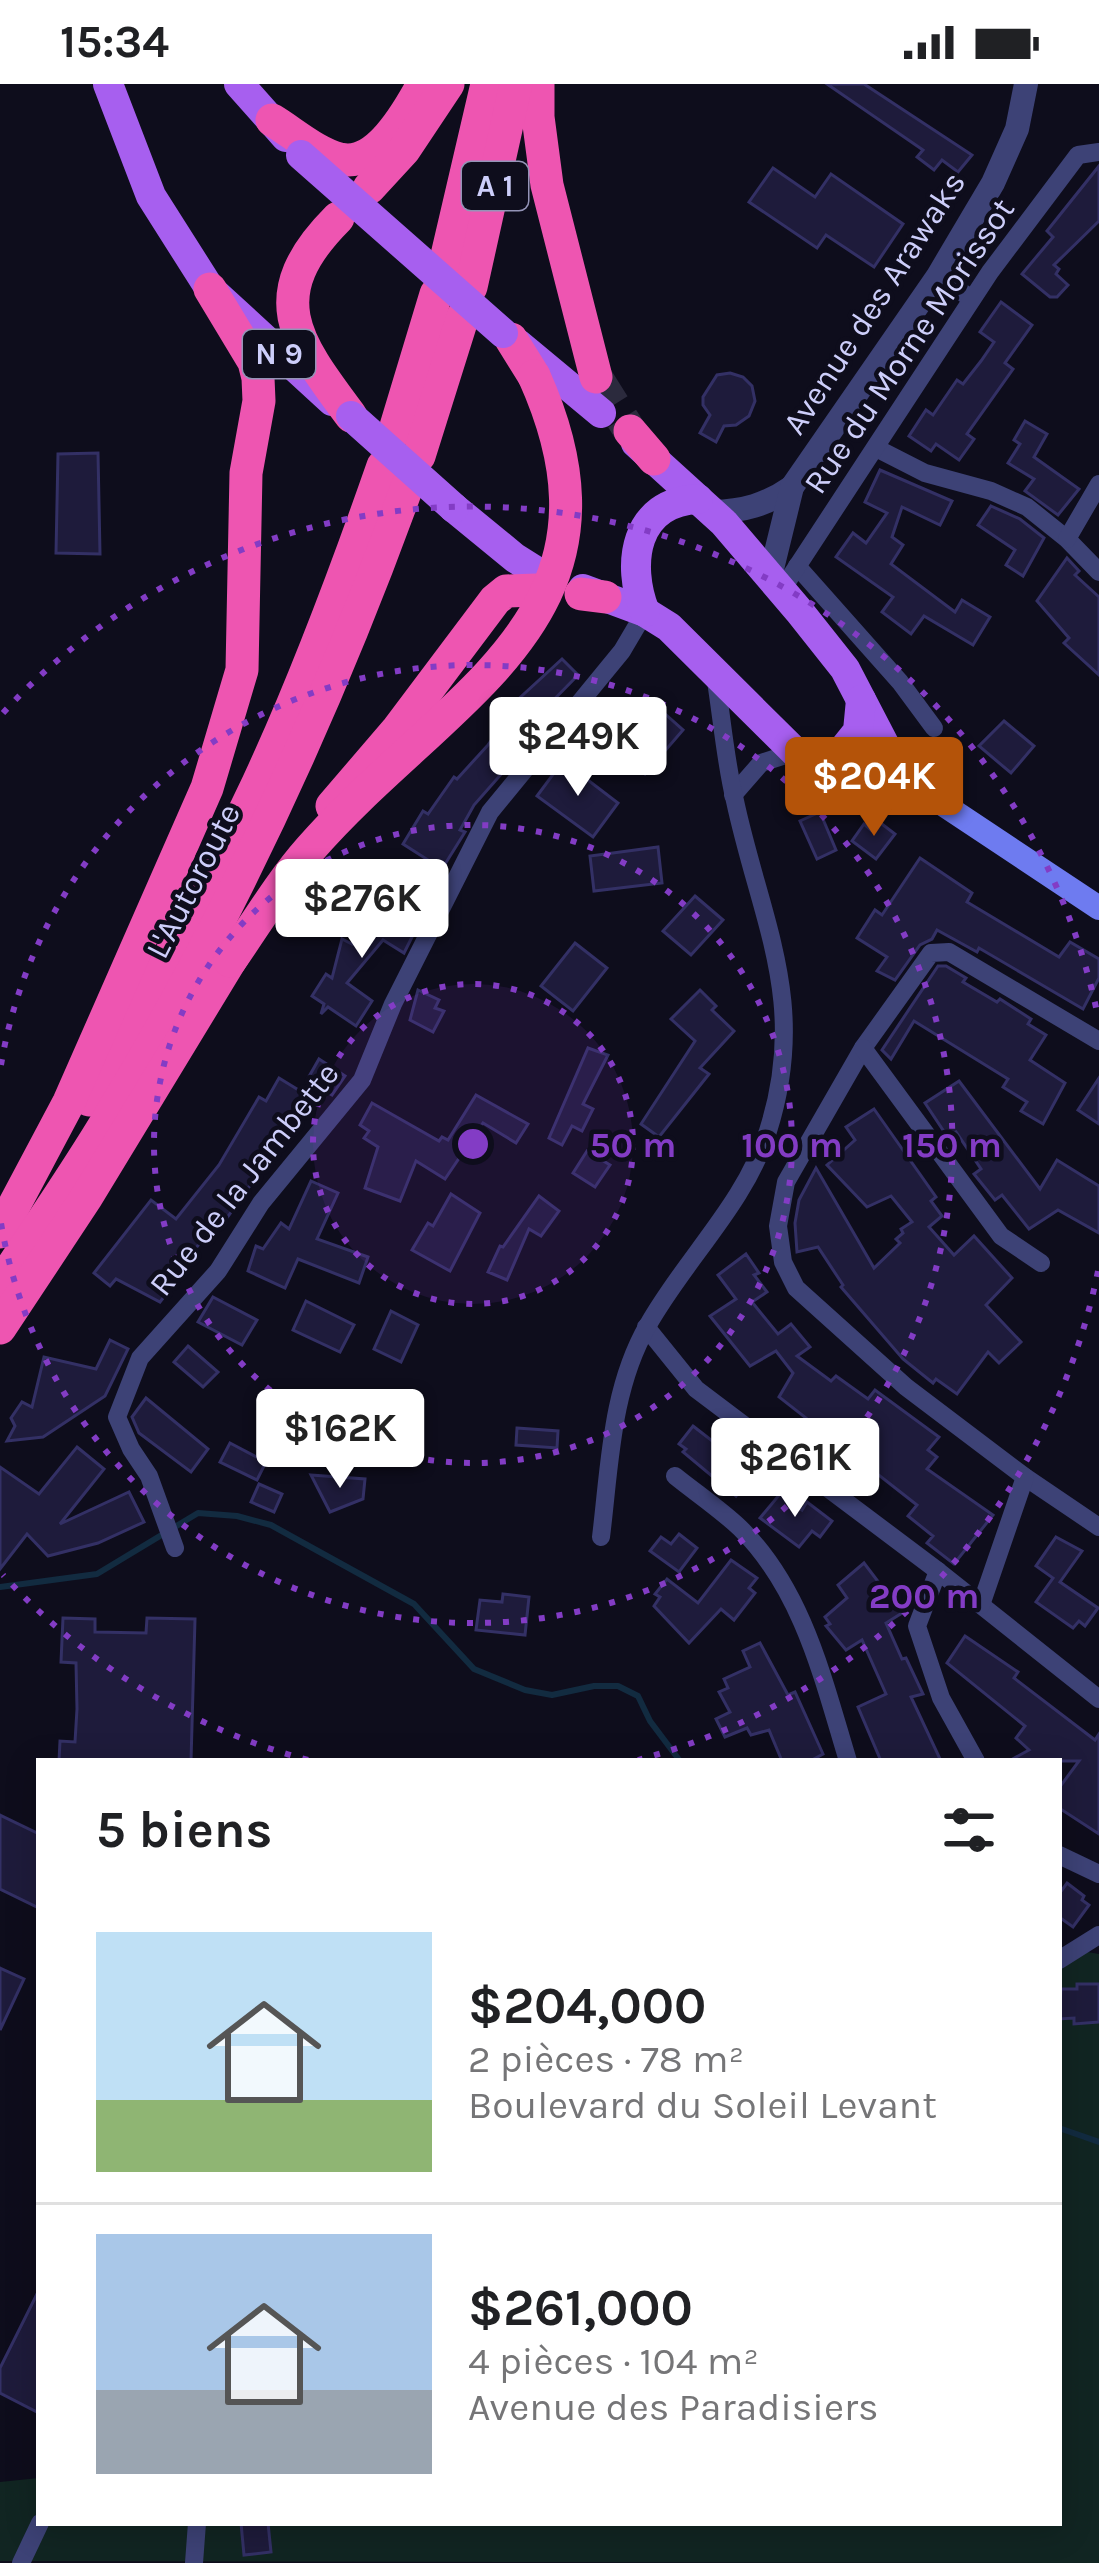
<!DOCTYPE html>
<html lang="fr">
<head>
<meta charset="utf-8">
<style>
	:root { --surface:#fff; --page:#f6f6f6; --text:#202124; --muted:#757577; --line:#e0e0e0; --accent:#b45309 }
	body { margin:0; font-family:Karla,sans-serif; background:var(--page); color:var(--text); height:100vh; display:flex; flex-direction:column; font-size:45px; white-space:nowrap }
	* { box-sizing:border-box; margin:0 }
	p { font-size:39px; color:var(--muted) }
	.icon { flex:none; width:66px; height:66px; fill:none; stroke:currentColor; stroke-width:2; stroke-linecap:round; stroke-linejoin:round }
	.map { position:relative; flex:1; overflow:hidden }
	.details { position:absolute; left:36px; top:1674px; width:1026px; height:768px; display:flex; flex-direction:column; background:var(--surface); border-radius:0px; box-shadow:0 6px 30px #0003 }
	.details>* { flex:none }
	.price { position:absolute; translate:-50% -102px; padding:0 27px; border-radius:12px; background:#fff; color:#222; font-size:39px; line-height:78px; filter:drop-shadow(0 3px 6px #0008) }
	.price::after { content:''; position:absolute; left:50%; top:72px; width:36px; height:27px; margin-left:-18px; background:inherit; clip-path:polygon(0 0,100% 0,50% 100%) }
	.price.selected { background:var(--accent); color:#fff }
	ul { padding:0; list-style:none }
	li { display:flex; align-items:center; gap:36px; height:300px; padding:0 60px }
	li+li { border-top:3px solid var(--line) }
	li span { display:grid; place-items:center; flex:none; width:336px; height:240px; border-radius:0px; color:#555 }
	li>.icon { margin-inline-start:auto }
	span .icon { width:144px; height:144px; fill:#fffc; stroke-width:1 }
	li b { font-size:51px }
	h2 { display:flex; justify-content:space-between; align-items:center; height:144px; padding:0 60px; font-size:51px }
	.status { display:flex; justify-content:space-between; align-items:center; height:84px; padding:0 60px; background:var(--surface); direction:ltr }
	.status svg { height:33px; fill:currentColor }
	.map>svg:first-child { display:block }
</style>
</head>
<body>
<div class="status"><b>15:34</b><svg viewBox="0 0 49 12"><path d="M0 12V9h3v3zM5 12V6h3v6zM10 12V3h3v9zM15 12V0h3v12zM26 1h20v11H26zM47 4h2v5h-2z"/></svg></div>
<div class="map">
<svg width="1099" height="2479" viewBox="0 0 1099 2479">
	<rect width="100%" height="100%" fill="#0e0d1c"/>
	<!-- green -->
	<path fill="#112522" d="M 1076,1866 L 1099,1870 L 1099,2479 L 0,2477 L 0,2398 L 39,2394 L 39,2439 L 1059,2439 L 1059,1874 Z"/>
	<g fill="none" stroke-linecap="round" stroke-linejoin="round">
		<!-- stream -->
		<g stroke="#122b40" stroke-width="6">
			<path d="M 0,1503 L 97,1490 L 198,1429 L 237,1432 L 271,1441 L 414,1520 L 474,1585 L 525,1606 L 552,1611 L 594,1602 L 618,1602 L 638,1612 L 650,1637 L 680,1677"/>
			<path d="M 1059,2044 L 1099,2058"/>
		</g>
	</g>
	<!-- building -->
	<g fill="#1e1b3b" stroke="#333065" stroke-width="3">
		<path d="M 827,0 L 864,0 L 972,71 L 958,88 L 942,76 L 934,86 L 917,73 L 923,66 Z"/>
		<path d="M 1099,82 L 1099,137 L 1054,181 L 1059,185 L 1056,190 L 1068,201 L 1057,213 L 1050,213 L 1022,190 L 1053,153 L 1047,147 Z"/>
		<path d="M 773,84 L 815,113 L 831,90 L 903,140 L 874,183 L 826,151 L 817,164 L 749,118 Z"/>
		<path d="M 1001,218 L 1032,241 L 1005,279 L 1013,285 L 967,350 L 974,355 L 959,376 L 936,360 L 931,367 L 909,352 L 926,326 L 933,331 L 957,296 L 963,300 L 981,277 L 994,258 L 980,248 Z"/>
		<path d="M 730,289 L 743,293 L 752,302 L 755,317 L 749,332 L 736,341 L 724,342 L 716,358 L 700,349 L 710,331 L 703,321 L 703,313 L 717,291 Z"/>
		<path d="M 1025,337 L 1047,350 L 1034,373 L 1079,405 L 1058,431 L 1025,407 L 1034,395 L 1008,379 L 1020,360 L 1014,356 Z"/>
		<path d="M 98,369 L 100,470 L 56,469 L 58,370 Z"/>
		<path d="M 880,386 L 952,417 L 940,441 L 902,423 L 892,453 L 903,461 L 891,480 L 955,528 L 962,516 L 990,533 L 973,561 L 924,532 L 911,550 L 882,528 L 893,513 L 836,473 L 853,449 L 866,459 L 887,429 L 865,418 Z"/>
		<path d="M 991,422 L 1020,435 L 1044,454 L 1023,492 L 1006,481 L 1015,466 L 978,441 Z"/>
		<path d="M 1067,474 L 1079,487 L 1075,491 L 1099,513 L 1099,591 L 1064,559 L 1069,554 L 1037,517 Z"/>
		<path d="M 562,575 L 578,591 L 530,640 L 528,637 L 502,672 L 507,676 L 500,685 L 504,687 L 474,721 L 460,746 L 465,748 L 442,785 L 403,760 L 423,727 L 428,730 L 454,693 L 457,695 L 488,661 L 515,624 L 512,621 Z"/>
		<path d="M 655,621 L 683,646 L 645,690 L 616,666 Z"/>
		<path d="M 1004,637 L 1034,662 L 1011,689 L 979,662 Z"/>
		<path d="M 563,677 L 618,719 L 593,753 L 537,712 Z"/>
		<path d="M 820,728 L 836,766 L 817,775 L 800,737 Z"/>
		<path d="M 878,737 L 895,750 L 876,775 L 852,757 L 864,740 L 871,746 Z"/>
		<path d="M 658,763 L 662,799 L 594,807 L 590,772 Z"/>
		<path d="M 920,774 L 972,809 L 967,818 L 1059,873 L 1070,858 L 1099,875 L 1099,894 L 1083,925 L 979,864 L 977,868 L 937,846 L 932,855 L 920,861 L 895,896 L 877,887 L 887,873 L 857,854 L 875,826 L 882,831 Z"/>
		<path d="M 695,812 L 723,836 L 691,871 L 663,847 Z"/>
		<path d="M 378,817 L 418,841 L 404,869 L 383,856 L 347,899 L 372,917 L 356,942 L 328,923 L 321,930 L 324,920 L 312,912 L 326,890 L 332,894 L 342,855 L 352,860 Z"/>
		<path d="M 575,859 L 607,884 L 573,927 L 541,902 Z"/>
		<path d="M 938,882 L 946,882 L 966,894 L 963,898 L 997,918 L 1000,915 L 1031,935 L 1028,940 L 1046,951 L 1030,976 L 1065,999 L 1043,1040 L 1021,1027 L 1027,1018 L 1003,1003 L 1008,995 L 914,937 L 891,975 L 882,966 Z"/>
		<path d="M 418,906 L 439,916 L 435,924 L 444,927 L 433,948 L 410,936 Z"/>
		<path d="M 700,906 L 716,922 L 712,926 L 734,947 L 700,984 L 709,990 L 659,1053 L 641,1040 L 695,957 L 671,935 Z"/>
		<path d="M 588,964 L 608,971 L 583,1020 L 593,1025 L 582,1047 L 572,1042 L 562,1061 L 549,1054 Z"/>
		<path d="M 319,975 L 345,992 L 332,1011 L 307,996 Z"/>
		<path d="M 279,994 L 305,1010 L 269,1065 L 265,1073 L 269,1075 L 224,1138 L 216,1148 L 211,1145 L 166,1202 L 170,1205 L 160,1218 L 116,1195 L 110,1202 L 94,1189 L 151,1116 L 176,1135 L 219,1081 L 259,1013 L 266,1017 Z"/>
		<path d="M 1099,994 L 1099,1040 L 1078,1026 Z"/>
		<path d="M 959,997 L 1040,1105 L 1057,1076 L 1099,1102 L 1099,1149 L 1058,1126 L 1029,1145 L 1002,1111 L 995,1116 L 974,1090 L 981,1085 L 956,1048 L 947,1052 L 925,1019 Z"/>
		<path d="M 476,1011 L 528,1040 L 516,1059 L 483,1039 L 445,1095 L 416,1077 L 400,1117 L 365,1104 L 378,1063 L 364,1054 L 369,1047 L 360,1041 L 372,1019 L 439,1057 L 442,1053 L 448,1056 Z"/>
		<path d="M 874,1025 L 936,1113 L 931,1117 L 942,1132 L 929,1143 L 954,1171 L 974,1152 L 1012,1194 L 986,1221 L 1021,1258 L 999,1279 L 988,1268 L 957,1310 L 936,1295 L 933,1299 L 903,1275 L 841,1203 L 843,1201 L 818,1163 L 797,1168 L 795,1139 L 799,1116 L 816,1084 L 874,1184 L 900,1159 L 896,1155 L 903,1149 L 901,1145 L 912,1138 L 891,1112 L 867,1123 L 827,1081 L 855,1056 L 846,1043 Z"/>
		<path d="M 587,1067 L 610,1081 L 595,1103 L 573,1089 Z"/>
		<path d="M 311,1097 L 338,1109 L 317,1155 L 368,1173 L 359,1199 L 298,1175 L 285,1204 L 248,1187 L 256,1162 L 263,1165 L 281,1139 L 289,1145 Z"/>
		<path d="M 451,1110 L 480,1129 L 450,1187 L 412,1166 L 428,1139 L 433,1142 Z"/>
		<path d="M 539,1112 L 559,1127 L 541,1152 L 529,1145 L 507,1196 L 488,1188 L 500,1162 L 503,1163 Z"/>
		<path d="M 746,1170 L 759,1189 L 754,1191 L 767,1208 L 752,1218 L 778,1250 L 791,1240 L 810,1263 L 797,1272 L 831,1297 L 836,1292 L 868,1315 L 875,1306 L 939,1353 L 928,1366 L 937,1373 L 927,1385 L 993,1431 L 954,1480 L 927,1459 L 933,1452 L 908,1432 L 917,1421 L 779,1313 L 793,1289 L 776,1267 L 750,1282 L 710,1232 L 736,1215 L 718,1191 Z"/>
		<path d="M 213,1213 L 257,1236 L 242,1261 L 198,1238 Z"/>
		<path d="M 306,1217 L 354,1241 L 340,1268 L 293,1246 Z"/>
		<path d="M 391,1227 L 418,1241 L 401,1278 L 374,1265 Z"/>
		<path d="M 110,1256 L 128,1265 L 105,1312 L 43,1353 L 7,1357 L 15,1342 L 11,1334 L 22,1318 L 32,1323 L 44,1273 L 96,1285 Z"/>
		<path d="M 188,1262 L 218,1288 L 203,1303 L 174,1278 Z"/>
		<path d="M 146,1314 L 208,1365 L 191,1388 L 139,1349 L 132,1333 Z"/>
		<path d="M 693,1342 L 724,1366 L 720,1371 L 746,1390 L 742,1395 L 747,1398 L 736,1412 L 683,1368 L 686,1365 L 679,1360 Z"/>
		<path d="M 517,1344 L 558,1347 L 557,1364 L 516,1361 Z"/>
		<path d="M 230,1359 L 266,1378 L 257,1396 L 220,1378 Z"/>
		<path d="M 77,1363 L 104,1385 L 60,1440 L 129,1408 L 144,1438 L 98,1459 L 48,1472 L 27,1450 L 0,1485 L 0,1383 L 39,1410 Z"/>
		<path d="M 311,1391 L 365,1395 L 363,1415 L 330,1428 Z"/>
		<path d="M 259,1400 L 282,1410 L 274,1428 L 251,1418 Z"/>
		<path d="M 780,1410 L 802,1426 L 807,1418 L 832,1437 L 820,1453 L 812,1447 L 799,1463 L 760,1434 Z"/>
		<path d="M 679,1450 L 697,1464 L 679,1488 L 650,1467 L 661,1453 L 671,1460 Z"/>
		<path d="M 1056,1453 L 1082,1467 L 1060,1498 L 1098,1524 L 1085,1542 L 1079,1537 L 1073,1544 L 1036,1518 L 1053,1494 L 1036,1482 Z"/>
		<path d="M 731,1476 L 757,1494 L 749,1504 L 755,1509 L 734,1536 L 721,1525 L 689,1559 L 654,1522 L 660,1513 L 655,1510 L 667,1495 L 698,1519 Z"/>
		<path d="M 864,1479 L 902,1529 L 886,1539 L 902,1575 L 906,1574 L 923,1610 L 911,1613 L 941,1677 L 881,1677 L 858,1623 L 886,1610 L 862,1556 L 846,1566 L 826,1542 L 830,1540 L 825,1533 L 847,1514 L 838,1501 Z"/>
		<path d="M 503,1510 L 529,1513 L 525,1551 L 476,1546 L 480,1516 L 502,1518 Z"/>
		<path d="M 63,1534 L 95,1535 L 95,1548 L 146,1549 L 147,1534 L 195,1535 L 191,1677 L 59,1677 L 60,1657 L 75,1658 L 77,1625 L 76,1579 L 61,1578 Z"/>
		<path d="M 965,1552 L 1018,1588 L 1014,1594 L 1095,1656 L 1099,1650 L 1099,1750 L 1059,1724 L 1059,1704 L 1079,1677 L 1009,1677 L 1029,1666 L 1016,1654 L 1025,1642 L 947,1579 Z"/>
		<path d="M 760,1559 L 788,1611 L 795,1608 L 823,1670 L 810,1677 L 782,1677 L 769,1646 L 751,1651 L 747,1644 L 725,1653 L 716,1635 L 730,1628 L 719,1608 L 728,1604 L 724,1595 L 750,1583 L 743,1567 Z"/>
		<path d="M 0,1731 L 39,1750 L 39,1824 L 0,1805 Z"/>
		<path d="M 1067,1799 L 1084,1812 L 1082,1816 L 1089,1821 L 1073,1843 L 1059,1833 L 1059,1810 Z"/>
		<path d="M 0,1884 L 24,1895 L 0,1946 Z"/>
		<path d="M 1077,1900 L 1099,1900 L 1099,1938 L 1074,1940 L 1074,1934 L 1059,1935 L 1061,1905 L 1077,1905 Z"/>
		<path d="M 39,2206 L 39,2329 L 0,2309 L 0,2284 Z"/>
		<path d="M 241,2439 L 268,2439 L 271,2468 L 244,2471 Z"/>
	</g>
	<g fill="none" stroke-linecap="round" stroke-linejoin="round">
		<!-- motorway-tunnel -->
		<path stroke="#2b2a3d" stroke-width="33" stroke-dasharray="33 16" stroke-linecap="butt" d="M 596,293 L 630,347"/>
		<!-- minor -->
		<g stroke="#3d4276" stroke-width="18">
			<path d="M 938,192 L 972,215"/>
			<path d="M 876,364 L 925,389 L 991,407 L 1027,423 L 1067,455 L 1099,488"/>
			<path d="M 1067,455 L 1099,400"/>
			<path d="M 797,482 L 900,598 L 934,644"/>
			<path d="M 781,507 L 990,188 L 1078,71 L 1099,68"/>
			<path d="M 733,711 L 761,679 L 795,668"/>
			<path d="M 1099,957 L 949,868 L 931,869 L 863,964 L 786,1098 L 778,1142 L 783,1178 L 796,1204 L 906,1303 L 1025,1393 L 1099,1443"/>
			<path d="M 863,964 L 1001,1152 L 1041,1179"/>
			<path d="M 646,1243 L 696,1305 L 938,1487 L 1099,1615"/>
			<path d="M 675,1392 C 696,1409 720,1425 740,1444 C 803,1506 823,1595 848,1677"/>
			<path d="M 601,1453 C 610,1380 611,1305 648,1241 C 685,1175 745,1120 768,1047 C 809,918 761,838 735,717 C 725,676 722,633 715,591"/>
			<path d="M 175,1464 L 149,1392 L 131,1365 L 117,1333 L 140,1274 L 218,1187 L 261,1119 L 362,996 L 393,920 L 490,728 L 622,567 L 645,528"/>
			<path d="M 938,1487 L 917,1542 L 941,1614 L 976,1677"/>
			<path d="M 981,1521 L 1025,1393"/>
			<path d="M 1059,1771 L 1099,1790"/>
			<path d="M 1059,1876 L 1099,1851"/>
			<path d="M 21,2479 L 40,2439"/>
			<path d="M 194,2479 L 197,2439"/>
		</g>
		<!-- tertiary -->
		<g stroke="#3d4276" stroke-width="24">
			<path d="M 712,428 C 744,427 766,421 792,403"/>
			<path d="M 770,493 L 792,403 L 938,192 L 993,99 L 1017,45 L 1026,0"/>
		</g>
		<!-- secondary -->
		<path stroke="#6e7bf0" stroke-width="24" d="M 914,701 L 1099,824"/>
		<!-- primary -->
		<g stroke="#a75fef" stroke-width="30">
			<path d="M 108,0 L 151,112 L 210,205 L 332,317"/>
			<path d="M 239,0 L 286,53"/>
			<path d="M 518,260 L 601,329"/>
			<path d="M 636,359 L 724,439 L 799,527 L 845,585 L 884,660 L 914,701"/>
			<path d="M 454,424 L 515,474 L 542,491"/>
			<path d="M 583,505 L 645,528 L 669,543 L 795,668 L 828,673 L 842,667 L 858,647 L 861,616"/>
			<path d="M 645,528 C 626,480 634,418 698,415"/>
			<path d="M 828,673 L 914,701"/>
		</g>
		<!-- motorway -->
		<g stroke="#ee55b1" stroke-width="33">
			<path d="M 538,0 L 538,33 L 547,101 L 596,293"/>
			<path d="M 272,36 C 292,48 317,70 340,75 C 377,84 409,26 423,0"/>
			<path d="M 369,104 L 404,66 L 448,0"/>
			<path d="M 338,134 C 260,212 295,257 351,332"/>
			<path d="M 445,180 L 487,0"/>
			<path d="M 471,203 L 516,0"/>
			<path d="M 511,255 L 534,292"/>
			<path d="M 630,347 L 654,375"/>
			<path d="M 394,349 L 436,210"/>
			<path d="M 419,372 L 463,232"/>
			<path d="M 581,510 L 605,513"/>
			<path d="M 332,722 L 398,645 L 495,516 L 506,507 L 537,506"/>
			<path d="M 89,1016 C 149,912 207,807 258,699 C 306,596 346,488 383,382"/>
			<path d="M 0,1148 L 69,1018 L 207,704 L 242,586 L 246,389 L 259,317 L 258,294 L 254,278 L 210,205"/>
			<path d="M 0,1201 C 37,1145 76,1089 110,1032 C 230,834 328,621 407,403"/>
			<path d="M 0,1244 L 86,1114 L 244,854"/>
		</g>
		<!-- primary-bridge -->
		<g stroke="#a75fef" stroke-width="30">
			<path d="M 301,71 L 503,249"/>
			<path d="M 351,332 L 454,424"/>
		</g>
		<!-- motorway-bridge -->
		<path stroke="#ee55b1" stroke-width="33" d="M 230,877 C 256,840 280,799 310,765 C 446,609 643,534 534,292"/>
	</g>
	<!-- distance rings -->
	<circle cx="473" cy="1060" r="160" fill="#833cc5" fill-opacity=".12"/>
	<g fill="none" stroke="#833cc5" stroke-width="6" stroke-dasharray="6 12">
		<circle cx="473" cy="1060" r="160"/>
		<circle cx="473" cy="1060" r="319"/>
		<path d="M1 981A479 479 0 1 1 1 1139"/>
		<path d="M1098 1187A638 638 0 0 1 638 1676M308 1676A638 638 0 0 1 3 1491M3 629A638 638 0 0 1 1098 933"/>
	</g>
	<g text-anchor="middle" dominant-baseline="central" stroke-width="9" stroke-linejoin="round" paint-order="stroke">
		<!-- shield labels -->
		<g fill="#0e0d1c" stroke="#9494b7" stroke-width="3">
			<rect x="462" y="78" width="66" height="48" rx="9"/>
			<rect x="243" y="246" width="72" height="48" rx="9"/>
		</g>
		<g font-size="30" font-weight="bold" fill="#cdcefa">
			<text x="495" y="102">A 1</text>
			<text x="279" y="270">N 9</text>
		</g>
		<!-- street labels -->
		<g font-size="33" fill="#cdcefa" stroke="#0e0d1c">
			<text transform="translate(874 219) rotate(-57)">Avenue des Arawaks</text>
			<text transform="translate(909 262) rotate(-56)">Rue du Morne Morissot</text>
			<text transform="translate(193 797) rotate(-63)">L'Autoroute</text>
			<text transform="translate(244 1095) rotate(-52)">Rue de la Jambette</text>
		</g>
	</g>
	<circle cx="473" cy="1060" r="18" fill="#833cc5" stroke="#0e0d1c" stroke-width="6"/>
	<g font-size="36" text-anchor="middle" font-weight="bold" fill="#833cc5" stroke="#0e0d1c" stroke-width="9" stroke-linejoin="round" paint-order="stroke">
		<text x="633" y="1073">50 m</text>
		<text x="792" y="1073">100 m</text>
		<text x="952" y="1073">150 m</text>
		<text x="924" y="1524">200 m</text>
	</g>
</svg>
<b class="price" style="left:578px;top:715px">$249K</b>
<b class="price selected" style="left:874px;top:755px">$204K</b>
<b class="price" style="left:362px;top:877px">$276K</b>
<b class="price" style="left:340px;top:1407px">$162K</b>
<b class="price" style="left:795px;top:1436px">$261K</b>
<section class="details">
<h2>5 biens<svg class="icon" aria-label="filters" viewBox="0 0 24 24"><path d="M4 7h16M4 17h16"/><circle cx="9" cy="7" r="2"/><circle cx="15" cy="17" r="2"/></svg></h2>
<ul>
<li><span style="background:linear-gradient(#bfe0f5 70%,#8fb573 0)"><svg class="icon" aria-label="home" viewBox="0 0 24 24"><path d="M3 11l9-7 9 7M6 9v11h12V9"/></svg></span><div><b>$204,000</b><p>2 pièces · 78 m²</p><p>Boulevard du Soleil Levant</p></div></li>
<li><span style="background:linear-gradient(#a9c7e8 65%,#9aa5b1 0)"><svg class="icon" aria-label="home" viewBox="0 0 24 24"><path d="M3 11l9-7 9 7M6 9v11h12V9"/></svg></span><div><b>$261,000</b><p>4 pièces · 104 m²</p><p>Avenue des Paradisiers</p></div></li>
</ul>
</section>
</div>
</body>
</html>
